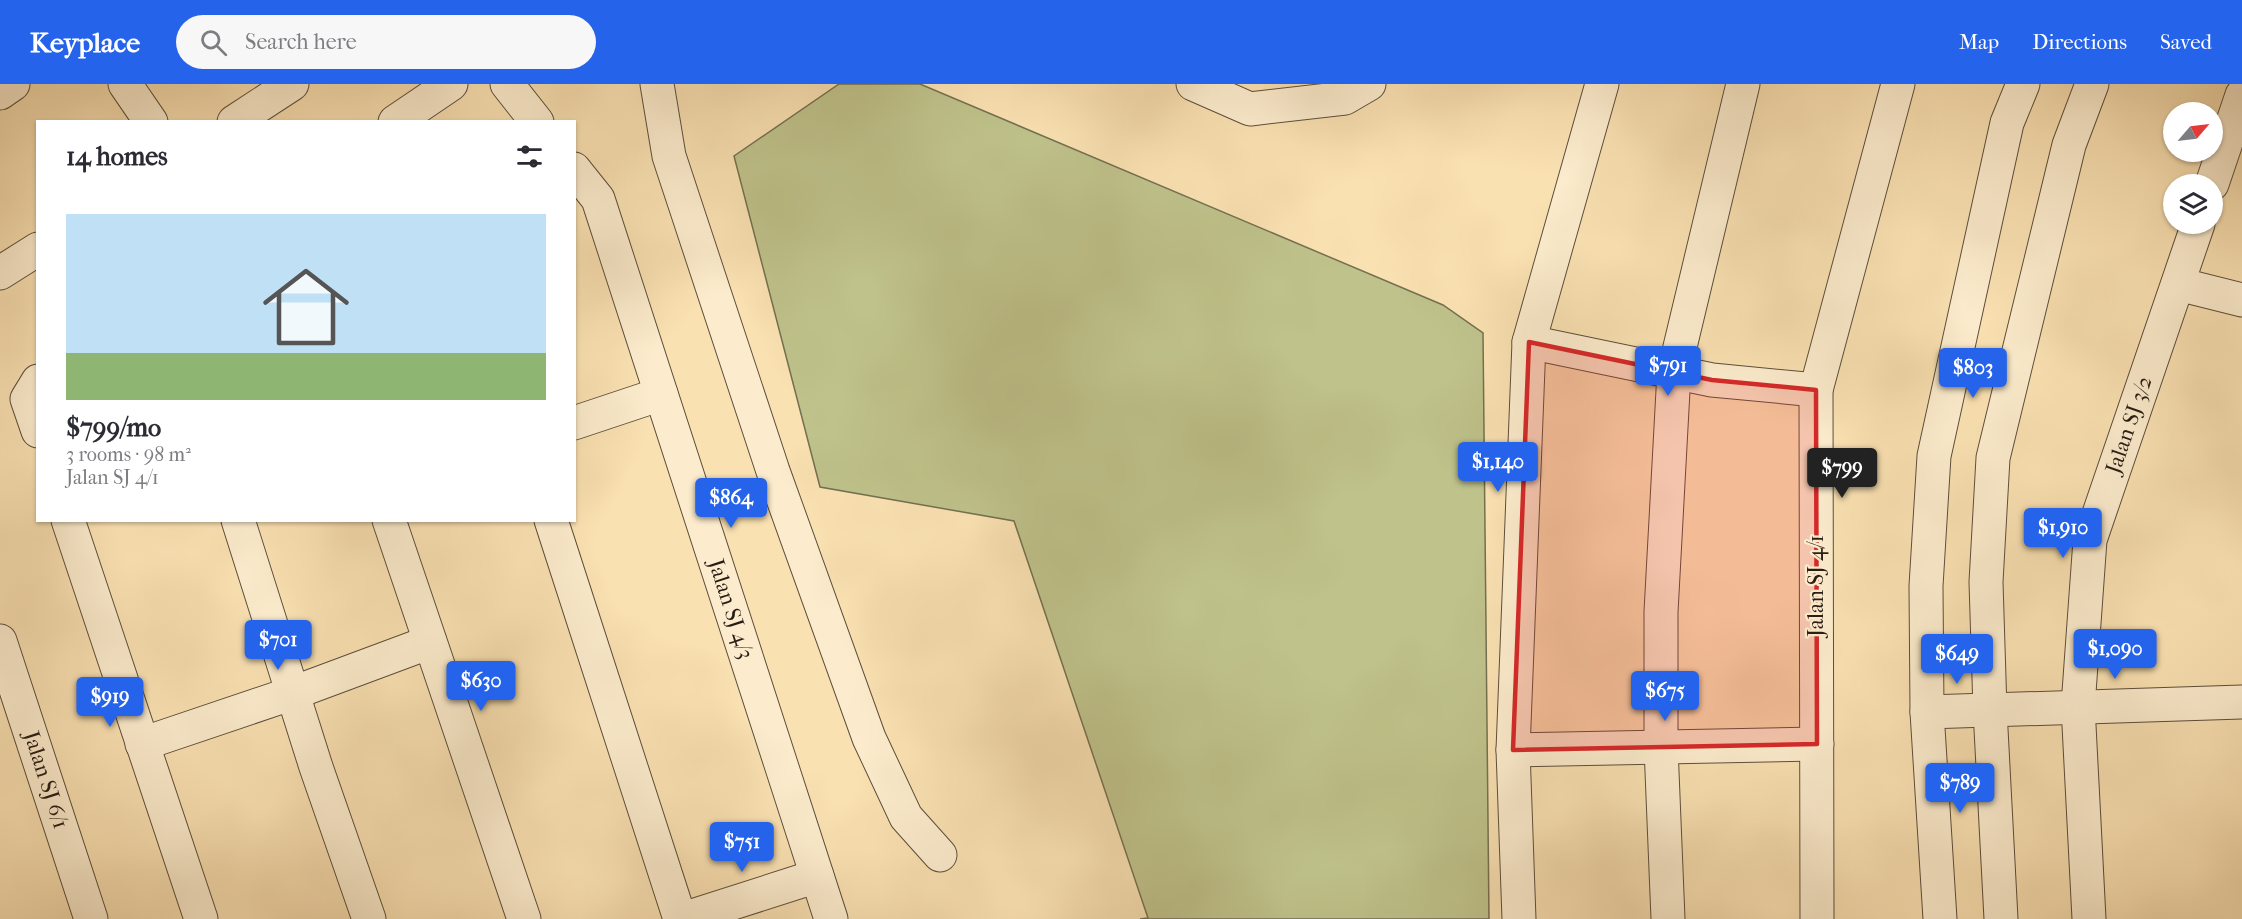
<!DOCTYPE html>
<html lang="en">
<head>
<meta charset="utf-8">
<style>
	:root { --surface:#fff; --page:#f7f7f7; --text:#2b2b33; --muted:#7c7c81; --line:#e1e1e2; --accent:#2563eb }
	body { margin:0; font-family:"IM FELL French Canon",serif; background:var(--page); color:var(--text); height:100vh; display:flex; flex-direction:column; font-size:22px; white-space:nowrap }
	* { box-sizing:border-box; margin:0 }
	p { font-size:20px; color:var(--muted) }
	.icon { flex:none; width:33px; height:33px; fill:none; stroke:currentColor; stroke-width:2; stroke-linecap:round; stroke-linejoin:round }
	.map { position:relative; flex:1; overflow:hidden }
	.drawer { position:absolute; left:36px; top:36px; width:540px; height:402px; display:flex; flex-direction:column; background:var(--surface); border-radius:0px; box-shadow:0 2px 4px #0004 }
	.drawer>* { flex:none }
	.needle { width:39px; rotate:62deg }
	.buttons { position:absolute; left:2163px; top:18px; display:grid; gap:12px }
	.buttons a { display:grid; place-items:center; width:60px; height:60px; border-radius:50%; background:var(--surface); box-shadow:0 2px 4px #0004; font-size:30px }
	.price { position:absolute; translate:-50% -51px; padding:0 14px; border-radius:6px; background:var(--accent); color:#fff; font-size:20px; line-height:39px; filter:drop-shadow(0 2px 3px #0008) }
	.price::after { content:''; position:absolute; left:50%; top:36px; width:18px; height:14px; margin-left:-9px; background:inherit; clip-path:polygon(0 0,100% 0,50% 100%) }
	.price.on { background:#222; color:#fff }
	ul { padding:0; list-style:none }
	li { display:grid; align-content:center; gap:12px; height:318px; padding:0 30px }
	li+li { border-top:2px solid var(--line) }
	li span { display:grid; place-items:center; height:186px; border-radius:0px; color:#555 }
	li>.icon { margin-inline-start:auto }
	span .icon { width:108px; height:108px; fill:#fffc; stroke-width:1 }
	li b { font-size:26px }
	h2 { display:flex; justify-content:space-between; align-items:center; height:72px; padding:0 30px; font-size:26px }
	header { display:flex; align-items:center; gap:36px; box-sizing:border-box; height:84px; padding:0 30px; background:var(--accent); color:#fff }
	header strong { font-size:28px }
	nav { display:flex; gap:33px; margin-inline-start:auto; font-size:21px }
	.search { width:420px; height:54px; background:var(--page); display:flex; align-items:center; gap:15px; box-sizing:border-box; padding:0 21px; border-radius:33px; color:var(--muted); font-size:22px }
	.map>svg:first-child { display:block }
</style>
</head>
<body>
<header>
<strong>Keyplace</strong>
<div class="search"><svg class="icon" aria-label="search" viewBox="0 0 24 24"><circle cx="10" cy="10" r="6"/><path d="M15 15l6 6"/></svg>Search here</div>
<nav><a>Map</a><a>Directions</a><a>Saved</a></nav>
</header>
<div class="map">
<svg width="2242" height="835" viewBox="0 0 2242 835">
	<rect width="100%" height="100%" fill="#fae1b2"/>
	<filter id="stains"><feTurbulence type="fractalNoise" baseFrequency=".00333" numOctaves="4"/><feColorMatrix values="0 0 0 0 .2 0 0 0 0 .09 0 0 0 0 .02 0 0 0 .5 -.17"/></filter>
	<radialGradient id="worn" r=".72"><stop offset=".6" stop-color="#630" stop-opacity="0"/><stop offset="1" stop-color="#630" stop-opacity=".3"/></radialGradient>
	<!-- green -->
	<path fill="#bfc28b" stroke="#747050" stroke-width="1.5" d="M 839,0 L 920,0 L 1443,221 L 1483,249 L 1489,835 L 1140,835 L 1148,834 L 1014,437 L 820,403 L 734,72 Z"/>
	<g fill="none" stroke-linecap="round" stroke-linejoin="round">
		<defs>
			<g id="minor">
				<path d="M 125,0 L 151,38"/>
				<path d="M 507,0 L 537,38"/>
				<path d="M 657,0 L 669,72 L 773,387 L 869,654 L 906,733 L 940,771"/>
				<path d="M 1193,0 L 1250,25 L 1345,14 L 1369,0"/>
				<path d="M 0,9 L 13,0"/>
				<path d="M 234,38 L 292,0"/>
				<path d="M 395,38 L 451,0"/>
				<path d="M 574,85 L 598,115 L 831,835"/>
				<path d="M 2212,100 L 2242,11"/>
				<path d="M 0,189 L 38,165"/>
				<path d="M 2178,200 L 2242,216"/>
				<path d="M 1529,258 L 1712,296 L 1816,306"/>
				<path d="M 38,297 L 27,315 L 38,347"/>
				<path d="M 574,339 L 661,310"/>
				<path d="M 68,436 L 201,835"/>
				<path d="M 238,436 L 316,683 L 369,835"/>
				<path d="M 389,436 L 524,835"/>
				<path d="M 551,436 L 680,835"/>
				<path d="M 0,557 L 91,835"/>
				<path d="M 1927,628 L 2242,618"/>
				<path d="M 142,660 L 293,609 L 430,558"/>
				<path d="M 1513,666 L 1817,660"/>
				<path d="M 683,835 L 817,792"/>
				<path d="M 1519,835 L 1513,666 L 1529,258 L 1602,0"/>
				<path d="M 1668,835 L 1661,663 L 1661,528 L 1674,288 L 1743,0"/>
				<path d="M 1817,835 L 1816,306 L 1898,0"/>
				<path d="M 1940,835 L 1927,628 L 1926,502 L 1934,372 L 2007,39 L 2023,0"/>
				<path d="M 2001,835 L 1990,626 L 1986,498 L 1993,374 L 2069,61 L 2092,0"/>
				<path d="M 2089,835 L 2078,622 L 2090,456 L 2198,140"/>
			</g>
		</defs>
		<!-- minor casing -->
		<use href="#minor" stroke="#5c4e3c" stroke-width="35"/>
		<!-- minor -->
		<use href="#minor" stroke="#fceccd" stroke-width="33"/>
	</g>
	<!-- marked area -->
	<path fill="#d62828" fill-opacity="0.2" stroke="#d62828" stroke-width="4.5" stroke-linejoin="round" d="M 1529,258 L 1712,296 L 1816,306 L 1817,660 L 1513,666 Z"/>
	<g text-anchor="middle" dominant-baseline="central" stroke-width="4.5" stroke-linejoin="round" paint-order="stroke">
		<!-- street labels -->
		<g font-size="22" fill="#281d15" stroke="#fceccd">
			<text transform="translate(2129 341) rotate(-71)">Jalan SJ 3/2</text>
			<text transform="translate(1816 502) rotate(-90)">Jalan SJ 4/1</text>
			<text transform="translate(731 525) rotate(72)">Jalan SJ 4/3</text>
			<text transform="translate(46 696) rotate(72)">Jalan SJ 6/1</text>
		</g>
	</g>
	<rect width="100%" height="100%" filter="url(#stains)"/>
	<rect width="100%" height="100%" fill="url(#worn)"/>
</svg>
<div class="buttons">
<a><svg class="needle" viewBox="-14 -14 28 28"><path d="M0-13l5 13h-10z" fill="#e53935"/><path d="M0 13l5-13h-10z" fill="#7c7c81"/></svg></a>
<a><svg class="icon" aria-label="layers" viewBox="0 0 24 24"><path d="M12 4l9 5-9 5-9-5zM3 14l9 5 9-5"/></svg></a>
</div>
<b class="price" style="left:1668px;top:313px">$791</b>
<b class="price" style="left:1973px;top:315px">$803</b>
<b class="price" style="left:1498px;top:409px">$1,140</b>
<b class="price on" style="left:1842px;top:415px">$799</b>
<b class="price" style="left:731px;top:445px">$864</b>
<b class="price" style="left:2063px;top:475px">$1,910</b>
<b class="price" style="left:278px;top:587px">$701</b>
<b class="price" style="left:2115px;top:596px">$1,090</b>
<b class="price" style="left:1957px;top:601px">$649</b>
<b class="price" style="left:481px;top:628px">$630</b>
<b class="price" style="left:1665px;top:638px">$675</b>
<b class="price" style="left:110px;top:644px">$919</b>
<b class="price" style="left:1960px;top:730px">$789</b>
<b class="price" style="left:742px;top:789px">$751</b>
<section class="drawer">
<h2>14 homes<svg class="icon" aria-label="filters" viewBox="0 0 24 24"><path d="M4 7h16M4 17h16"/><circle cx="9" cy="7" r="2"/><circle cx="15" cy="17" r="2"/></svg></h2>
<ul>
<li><span style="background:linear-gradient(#bfe0f5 75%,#8fb573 0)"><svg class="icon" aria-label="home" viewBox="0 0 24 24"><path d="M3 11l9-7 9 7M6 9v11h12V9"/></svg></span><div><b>$799/mo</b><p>3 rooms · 98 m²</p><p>Jalan SJ 4/1</p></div></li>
</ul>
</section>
</div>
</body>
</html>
